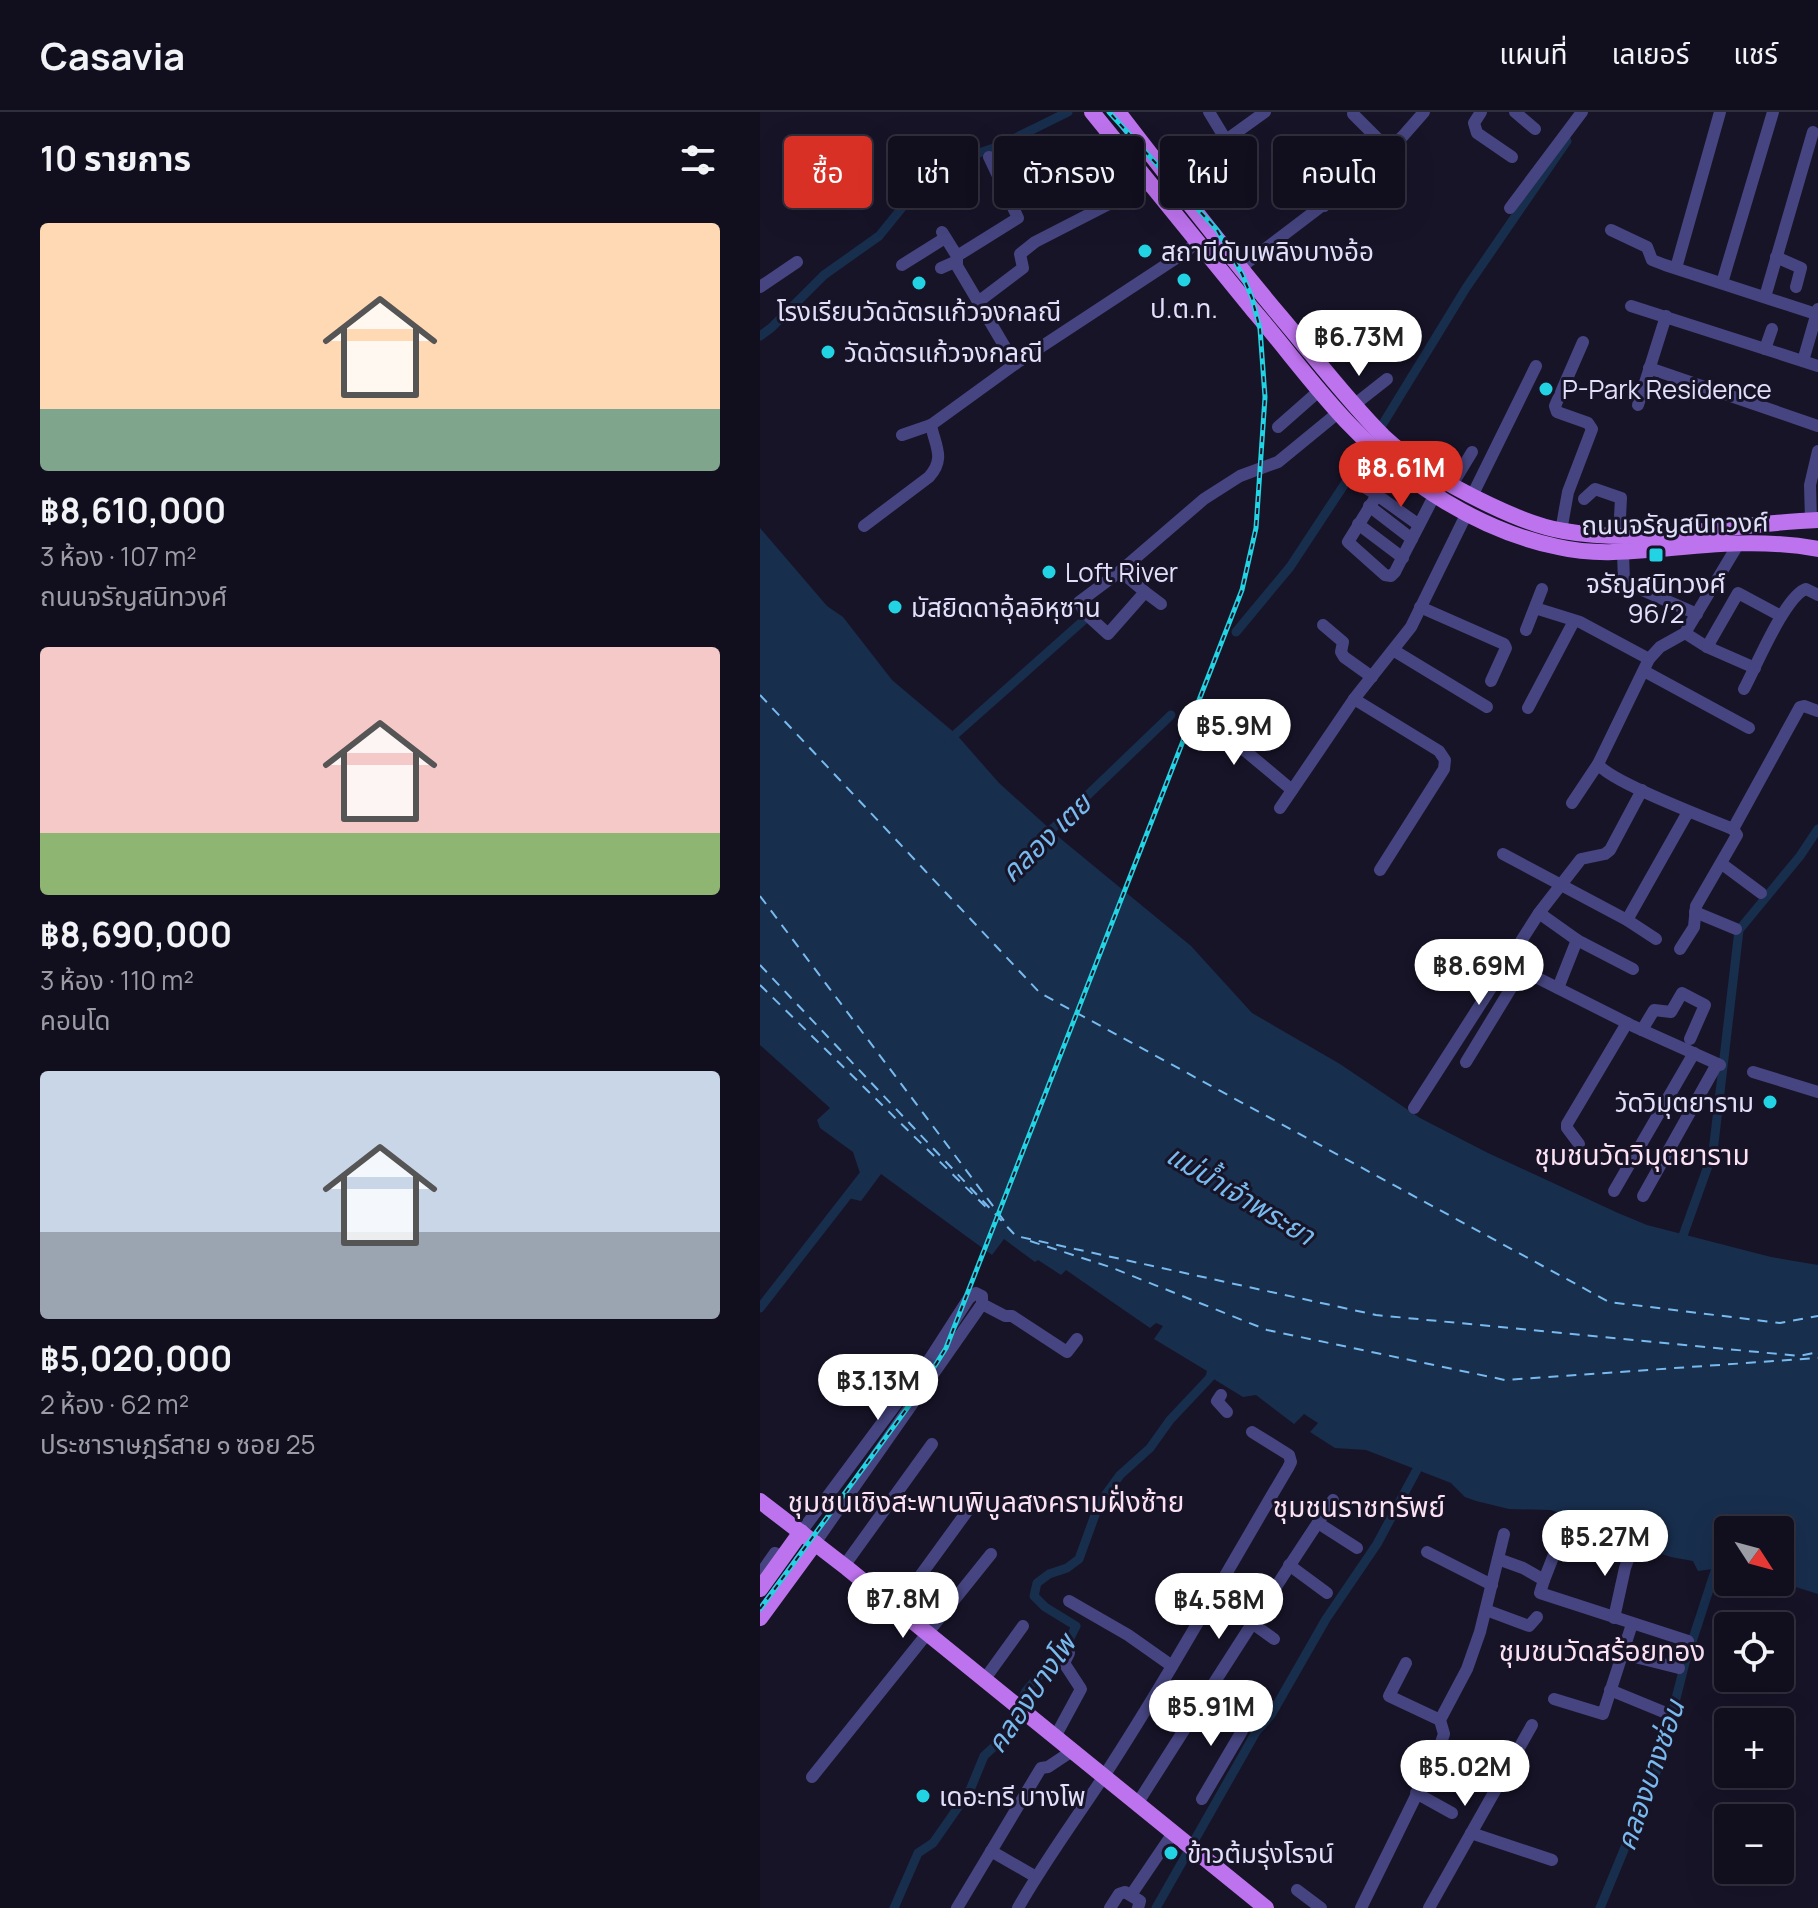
<!DOCTYPE html>
<html lang="th">
<head>
<meta charset="utf-8">
<style>
	:root { --surface:#110f1e; --page:#1a1827; --text:#f1f3f6; --muted:#9c9ca4; --line:#302f3c; --accent:#d93025 }
	body { margin:0; font-family:Manrope,"Noto Sans Thai",sans-serif; background:var(--page); color:var(--text); height:100vh; display:flex; flex-direction:column; font-size:30px; white-space:nowrap }
	* { box-sizing:border-box; margin:0 }
	p { font-size:26px; color:var(--muted) }
	.icon { flex:none; width:44px; height:44px; fill:none; stroke:currentColor; stroke-width:2; stroke-linecap:round; stroke-linejoin:round }
	.map { position:relative; flex:1; overflow:hidden }
	.side { display:flex; flex-direction:column; background:var(--surface); width:760px }
	.side>* { flex:none }
	.hud { position:absolute; left:24px; top:24px; width:760px; height:72px; display:flex; gap:16px }
	.needle { width:52px; rotate:126deg }
	.controls { position:absolute; left:954px; top:1404px; display:grid; gap:16px }
	.controls a { display:grid; place-items:center; width:80px; height:80px; border-radius:8px; background:var(--surface); box-shadow:0 8px 32px #0002,0 0 0 2px var(--line); font-size:40px }
	.price { position:absolute; translate:-50% -68px; padding:0 18px; border-radius:28px; background:#fff; color:#222; font-size:26px; line-height:52px; filter:drop-shadow(0 2px 4px #0008) }
	.price::after { content:''; position:absolute; left:50%; top:48px; width:24px; height:18px; margin-left:-12px; background:inherit; clip-path:polygon(0 0,100% 0,50% 100%) }
	.price.current { background:var(--accent); color:#fff }
	ul { padding:0; list-style:none }
	li { display:grid; align-content:center; gap:16px; height:424px; padding:0 40px }
	li span { display:grid; place-items:center; height:248px; border-radius:8px; color:#555 }
	li>.icon { margin-inline-start:auto }
	span .icon { width:144px; height:144px; fill:#fffc; stroke-width:1 }
	li b { font-size:34px }
	h2 { display:flex; justify-content:space-between; align-items:center; height:96px; padding:0 40px; font-size:34px }
	.pill { padding:0 28px; border-radius:8px; background:var(--surface); box-shadow:0 8px 32px #0002,0 0 0 2px var(--line); font-size:28px; line-height:72px }
	.pill.current { background:var(--accent); color:#fff }
	header { display:flex; align-items:center; gap:48px; box-sizing:border-box; height:112px; padding:0 40px; background:var(--surface); border-bottom:2px solid var(--line) }
	header strong { font-size:38px }
	nav { display:flex; gap:44px; margin-inline-start:auto; font-size:28px }
	main { display:flex; flex:1; min-height:0 }
	.map>svg:first-child { display:block }
</style>
</head>
<body>
<header>
<strong>Casavia</strong>
<nav><a>แผนที่</a><a>เลเยอร์</a><a>แชร์</a></nav>
</header>
<main>
<section class="side">
<h2>10 รายการ<svg class="icon" aria-label="filters" viewBox="0 0 24 24"><path d="M4 7h16M4 17h16"/><circle cx="9" cy="7" r="2"/><circle cx="15" cy="17" r="2"/></svg></h2>
<ul>
<li><span style="background:linear-gradient(#ffd9b3 75%,#7fa58c 0)"><svg class="icon" aria-label="home" viewBox="0 0 24 24"><path d="M3 11l9-7 9 7M6 9v11h12V9"/></svg></span><div><b>฿8,610,000</b><p>3 ห้อง · 107 m²</p><p>ถนนจรัญสนิทวงศ์</p></div></li>
<li><span style="background:linear-gradient(#f6c9c9 75%,#8fb573 0)"><svg class="icon" aria-label="home" viewBox="0 0 24 24"><path d="M3 11l9-7 9 7M6 9v11h12V9"/></svg></span><div><b>฿8,690,000</b><p>3 ห้อง · 110 m²</p><p>คอนโด</p></div></li>
<li><span style="background:linear-gradient(#c9d6e8 65%,#9aa5b1 0)"><svg class="icon" aria-label="home" viewBox="0 0 24 24"><path d="M3 11l9-7 9 7M6 9v11h12V9"/></svg></span><div><b>฿5,020,000</b><p>2 ห้อง · 62 m²</p><p>ประชาราษฎร์สาย ๑ ซอย 25</p></div></li>
</ul>
</section>
<div class="map">
<svg width="1058" height="1796" viewBox="0 0 1058 1796">
	<rect width="100%" height="100%" fill="#171428"/>
	<!-- water -->
	<path fill="#182e4d" d="M 0,416 L 67,494 L 83,505 L 132,568 L 196,622 L 239,671 L 301,727 L 431,834 L 492,901 L 580,952 L 660,1006 L 728,1041 L 858,1101 L 887,1113 L 1011,1145 L 1058,1153 L 1058,1482 L 1020,1470 L 1020,1418 L 968,1418 L 968,1455 L 938,1459 L 933,1449 L 911,1445 L 871,1432 L 854,1420 L 791,1398 L 749,1397 L 716,1389 L 705,1385 L 691,1371 L 606,1338 L 575,1336 L 550,1320 L 558,1311 L 544,1302 L 534,1312 L 496,1283 L 483,1285 L 452,1266 L 444,1269 L 447,1259 L 394,1227 L 403,1214 L 396,1211 L 390,1216 L 306,1158 L 301,1163 L 278,1148 L 275,1150 L 244,1127 L 232,1143 L 121,1062 L 101,1089 L 88,1086 L 94,1082 L 102,1067 L 93,1040 L 60,1016 L 57,1008 L 70,996 L 0,933 Z"/>
	<g fill="none" stroke-linecap="round" stroke-linejoin="round">
		<!-- canal -->
		<g stroke="#182e4d" stroke-width="9">
			<path d="M 0,224 L 11,216 L 64,163 L 119,124 L 158,76 L 186,52 L 237,35 L 308,0"/>
			<path d="M 476,520 L 530,455 L 605,341 L 706,176 L 807,29"/>
			<path d="M 189,628 L 324,508"/>
			<path d="M 284,725 L 411,603"/>
			<path d="M 920,1132 L 953,1040 L 979,818 L 1040,744 L 1058,717"/>
			<path d="M 0,1196 L 109,1056"/>
			<path d="M 134,1796 L 158,1741 L 173,1731 L 185,1714 L 210,1678 L 224,1644 L 238,1631 L 251,1611 L 266,1579 L 308,1530 L 316,1514 L 285,1495 L 274,1484 L 277,1471 L 289,1462 L 307,1456 L 319,1447 L 339,1392 L 360,1363 L 390,1336 L 410,1308 L 458,1257"/>
			<path d="M 396,1796 L 496,1620 L 511,1603 L 566,1507 L 617,1432 L 661,1350"/>
			<path d="M 840,1796 L 899,1653 L 925,1551 L 960,1444"/>
		</g>
		<!-- ferry -->
		<g stroke="#79baee" stroke-width="2" stroke-dasharray="10 8" stroke-linecap="butt">
			<path d="M 0,583 L 280,881 L 849,1190 L 1020,1211 L 1058,1204"/>
			<path d="M 0,784 L 248,1114"/>
			<path d="M 0,853 L 256,1124 L 616,1203 L 1039,1244 L 1058,1240"/>
			<path d="M 0,873 L 230,1099"/>
			<path d="M 270,1129 L 350,1155 L 507,1218 L 745,1268 L 1058,1246"/>
		</g>
		<!-- minor -->
		<g stroke="#464581" stroke-width="12">
			<path d="M 449,0 L 466,28"/>
			<path d="M 721,0 L 714,11 L 717,21 L 752,45"/>
			<path d="M 755,0 L 775,17"/>
			<path d="M 593,2 L 628,37"/>
			<path d="M 534,62 L 564,94"/>
			<path d="M 241,71 L 268,58"/>
			<path d="M 427,89 L 476,56 L 478,48 L 466,28 L 505,0"/>
			<path d="M 750,96 L 822,0"/>
			<path d="M 851,118 L 887,135 L 892,148 L 905,153 L 1056,202"/>
			<path d="M 182,120 L 197,144 L 197,154 L 255,252"/>
			<path d="M 197,144 L 258,106 L 229,45"/>
			<path d="M 1016,145 L 1041,156 L 1036,175"/>
			<path d="M 142,153 L 185,126"/>
			<path d="M 181,156 L 197,149"/>
			<path d="M 480,156 L 588,74 L 643,24 L 664,0"/>
			<path d="M 916,156 L 960,0"/>
			<path d="M 962,171 L 1013,0"/>
			<path d="M 0,175 L 37,150"/>
			<path d="M 1005,185 L 1053,20"/>
			<path d="M 218,190 L 263,156 L 260,142 L 275,130 L 390,71"/>
			<path d="M 871,194 L 1058,254"/>
			<path d="M 1005,237 L 1012,217"/>
			<path d="M 1043,249 L 1058,197"/>
			<path d="M 889,256 L 1058,314"/>
			<path d="M 594,293 L 627,267"/>
			<path d="M 878,293 L 906,204"/>
			<path d="M 518,315 L 560,278"/>
			<path d="M 142,323 L 171,313 L 255,252 L 427,139 L 437,129"/>
			<path d="M 601,373 L 617,383"/>
			<path d="M 692,373 L 712,340"/>
			<path d="M 712,384 L 776,254"/>
			<path d="M 824,387 L 835,377 L 861,386 L 859,424"/>
			<path d="M 609,394 L 652,427"/>
			<path d="M 1051,408 L 1050,373 L 1058,339"/>
			<path d="M 598,412 L 643,446"/>
			<path d="M 659,413 L 617,383 L 588,430 L 625,463 L 631,464 L 635,460 C 648,434 662,408 675,382"/>
			<path d="M 104,414 L 169,365 C 186,346 175,334 171,313"/>
			<path d="M 801,419 L 808,380 L 832,317 L 828,311 L 797,300 L 795,294 L 823,230"/>
			<path d="M 863,440 L 864,470 L 937,502"/>
			<path d="M 360,459 L 385,480 L 348,522 L 325,501 L 319,490 L 358,461 L 444,387 L 480,364 L 518,350 L 579,300"/>
			<path d="M 385,480 L 401,492"/>
			<path d="M 660,495 L 744,532 L 746,536 L 731,569"/>
			<path d="M 775,496 L 820,510 L 889,547"/>
			<path d="M 563,513 L 583,530 L 581,540 L 584,545 L 612,565"/>
			<path d="M 766,518 L 782,477"/>
			<path d="M 925,521 L 947,535 L 995,556"/>
			<path d="M 947,535 L 978,481 L 1021,504"/>
			<path d="M 633,538 L 727,595"/>
			<path d="M 884,559 L 989,616"/>
			<path d="M 984,577 C 996,555 1025,484 1046,477 L 1058,483"/>
			<path d="M 594,587 L 679,639 L 685,648 L 684,657 L 620,758"/>
			<path d="M 768,596 L 814,509"/>
			<path d="M 440,601 L 532,678"/>
			<path d="M 838,652 C 850,670 949,707 973,717"/>
			<path d="M 812,691 L 838,652 L 889,547 L 900,535 L 925,521 L 979,431"/>
			<path d="M 520,696 L 594,587 L 651,515 L 707,401"/>
			<path d="M 973,717 L 1040,595 L 1044,594 L 1058,599"/>
			<path d="M 743,742 L 867,808 L 896,827"/>
			<path d="M 962,752 L 1001,781"/>
			<path d="M 935,800 L 976,817"/>
			<path d="M 867,808 L 928,700"/>
			<path d="M 817,828 L 873,857"/>
			<path d="M 920,837 L 934,815 L 936,794 L 977,723 L 973,717"/>
			<path d="M 798,876 L 817,828 L 779,801 L 821,747 L 845,742 L 850,738 L 882,678"/>
			<path d="M 882,918 L 894,898 L 911,900 L 922,881 L 945,893 L 930,927"/>
			<path d="M 706,950 L 762,858 L 873,914 L 960,953"/>
			<path d="M 993,960 L 1058,980"/>
			<path d="M 654,996 L 779,801"/>
			<path d="M 819,1032 L 807,1016 L 807,1012 L 867,911"/>
			<path d="M 854,1079 L 934,941"/>
			<path d="M 883,1084 L 957,952"/>
			<path d="M 222,1192 L 245,1204 L 252,1204 L 307,1240 L 317,1227"/>
			<path d="M 461,1283 L 457,1289 L 467,1300"/>
			<path d="M 558,1411 L 597,1436"/>
			<path d="M 41,1420 L 171,1245 L 209,1186 L 216,1181 L 222,1184 L 222,1192 L 213,1205 L 55,1431"/>
			<path d="M 667,1440 L 732,1473"/>
			<path d="M 738,1447 L 763,1456 L 784,1468 L 780,1481 L 928,1529"/>
			<path d="M 529,1453 L 567,1481"/>
			<path d="M 84,1454 L 172,1332"/>
			<path d="M 9,1464 L 1,1461 L 15,1441"/>
			<path d="M 784,1468 L 808,1407"/>
			<path d="M 453,1483 L 514,1527"/>
			<path d="M 309,1489 L 368,1523 L 412,1554"/>
			<path d="M 136,1497 L 211,1394"/>
			<path d="M 726,1498 L 769,1514 L 777,1505"/>
			<path d="M 854,1506 L 865,1456 L 872,1437"/>
			<path d="M 863,1542 L 919,1556"/>
			<path d="M 646,1551 L 629,1584 L 680,1608"/>
			<path d="M 224,1568 L 263,1514"/>
			<path d="M 850,1578 L 906,1601"/>
			<path d="M 794,1587 L 843,1602 L 872,1512"/>
			<path d="M 295,1625 L 321,1577 L 304,1551 L 309,1541"/>
			<path d="M 52,1665 L 231,1442"/>
			<path d="M 656,1681 L 692,1701"/>
			<path d="M 442,1687 L 482,1619 L 480,1612 L 444,1589"/>
			<path d="M 377,1692 C 442,1590 506,1488 573,1388"/>
			<path d="M 711,1721 L 792,1748"/>
			<path d="M 231,1739 L 276,1765"/>
			<path d="M 537,1778 L 561,1796"/>
			<path d="M 371,1783 L 413,1721"/>
			<path d="M 197,1796 L 281,1656 L 288,1655 L 312,1639"/>
			<path d="M 258,1796 C 284,1750 315,1708 344,1664 C 409,1564 467,1459 528,1356 L 531,1350 L 529,1343 L 492,1320"/>
			<path d="M 350,1796 L 359,1782 L 365,1780 L 380,1789 L 378,1796"/>
			<path d="M 601,1796 L 678,1639 L 684,1622 L 680,1608 L 707,1557 L 720,1520 L 744,1422"/>
			<path d="M 669,1796 L 772,1613"/>
		</g>
		<!-- major -->
		<g stroke="#be73ee" stroke-width="16">
			<path d="M 332,0 C 386,66 439,132 493,198 C 526,236 556,278 591,314 C 646,371 720,419 798,435 C 832,443 866,440 901,437 C 953,432 1006,427 1058,437"/>
			<path d="M 358,0 C 411,69 464,137 520,204 C 554,244 586,287 623,324 C 654,353 692,375 730,393 C 753,404 778,415 804,419 C 888,434 974,411 1058,408"/>
			<path d="M 0,1389 L 87,1456 L 506,1796"/>
			<path d="M 0,1477 L 41,1420"/>
			<path d="M 0,1506 L 55,1431"/>
		</g>
		<defs>
			<path id="rail" d="M 0,1497 L 156,1284 L 186,1236 L 482,478 L 496,416 L 505,285 L 500,217 L 492,186 L 482,162 L 457,118 L 349,0"/>
		</defs>
		<!-- rail casing -->
		<use href="#rail" stroke="#22d3e3" stroke-width="5"/>
		<!-- rail -->
		<use href="#rail" stroke="#171428" stroke-width="2" stroke-dasharray="6" stroke-linecap="butt"/>
	</g>
	<!-- markers -->
	<g fill="#22d3e3" stroke="#171428" stroke-width="3">
		<circle cx="385" cy="139" r="8"/>
		<circle cx="424" cy="168" r="8"/>
		<circle cx="159" cy="171" r="8"/>
		<circle cx="68" cy="240" r="8"/>
		<circle cx="786" cy="277" r="8"/>
		<rect x="888" y="435" width="16" height="16" rx="4"/>
		<circle cx="289" cy="460" r="8"/>
		<circle cx="135" cy="495" r="8"/>
		<circle cx="1010" cy="990" r="8"/>
		<circle cx="163" cy="1684" r="8"/>
		<circle cx="411" cy="1741" r="8"/>
	</g>
	<g text-anchor="middle" dominant-baseline="central" stroke-width="6" stroke-linejoin="round" paint-order="stroke">
		<!-- poi labels -->
		<g font-size="26" fill="#e2dffb" stroke="#171428" text-anchor="start">
			<text x="401" y="139">สถานีดับเพลิงบางอ้อ</text>
			<text x="424" y="196" text-anchor="middle">ป.ต.ท.</text>
			<text x="159" y="199" text-anchor="middle">โรงเรียนวัดฉัตรแก้วจงกลณี</text>
			<text x="84" y="240">วัดฉัตรแก้วจงกลณี</text>
			<text x="802" y="277">P-Park Residence</text>
			<text x="305" y="460">Loft River</text>
			<text x="896" y="471" text-anchor="middle">จรัญสนิทวงศ์<tspan x="896" dy="30">96/2</tspan></text>
			<text x="151" y="495">มัสยิดดาอุ้ลอิหุซาน</text>
			<text x="994" y="990" text-anchor="end">วัดวิมุตยาราม</text>
			<text x="179" y="1684">เดอะทรี บางโพ</text>
			<text x="427" y="1741">ข้าวต้มรุ่งโรจน์</text>
		</g>
		<!-- street labels -->
		<g font-size="26" fill="#e2dffb" stroke="#171428">
			<text transform="translate(915 411) rotate(-1)">ถนนจรัญสนิทวงศ์</text>
		</g>
		<!-- water labels -->
		<g font-size="28" font-style="italic" fill="#79baee" stroke="#171428">
			<text transform="translate(285 725) rotate(-44)">คลอง เตย</text>
			<text transform="translate(481 1082) rotate(31)">แม่น้ำเจ้าพระยา</text>
			<text transform="translate(270 1581) rotate(-56)">คลองบางโพ</text>
			<text transform="translate(889 1663) rotate(-71)">คลองบางซ่อน</text>
		</g>
		<!-- neighbourhood labels -->
		<g font-size="28" fill="#fbe1f2" stroke="#171428">
			<text x="882" y="1042">ชุมชนวัดวิมุตยาราม</text>
			<text x="226" y="1389">ชุมชนเชิงสะพานพิบูลสงครามฝั่งซ้าย</text>
			<text x="599" y="1394">ชุมชนราชทรัพย์</text>
			<text x="842" y="1538">ชุมชนวัดสร้อยทอง</text>
		</g>
	</g>
</svg>
<div class="controls">
<a><svg class="needle" viewBox="-14 -14 28 28"><path d="M0-13l5 13h-10z" fill="#e53935"/><path d="M0 13l5-13h-10z" fill="#9c9ca4"/></svg></a>
<a><svg class="icon" aria-label="locate" viewBox="0 0 24 24"><circle cx="12" cy="12" r="6"/><path d="M12 2v4M12 18v4M2 12h4M18 12h4"/></svg></a>
<a>+</a>
<a>−</a>
</div>
<b class="price" style="left:599px;top:266px">฿6.73M</b>
<b class="price current" style="left:641px;top:397px">฿8.61M</b>
<b class="price" style="left:474px;top:655px">฿5.9M</b>
<b class="price" style="left:719px;top:895px">฿8.69M</b>
<b class="price" style="left:118px;top:1310px">฿3.13M</b>
<b class="price" style="left:845px;top:1466px">฿5.27M</b>
<b class="price" style="left:143px;top:1528px">฿7.8M</b>
<b class="price" style="left:459px;top:1529px">฿4.58M</b>
<b class="price" style="left:451px;top:1636px">฿5.91M</b>
<b class="price" style="left:705px;top:1696px">฿5.02M</b>
<div class="hud">
<a class="pill current">ซื้อ</a>
<a class="pill">เช่า</a>
<a class="pill">ตัวกรอง</a>
<a class="pill">ใหม่</a>
<a class="pill">คอนโด</a>
</div>
</div>
</main>
</body>
</html>
